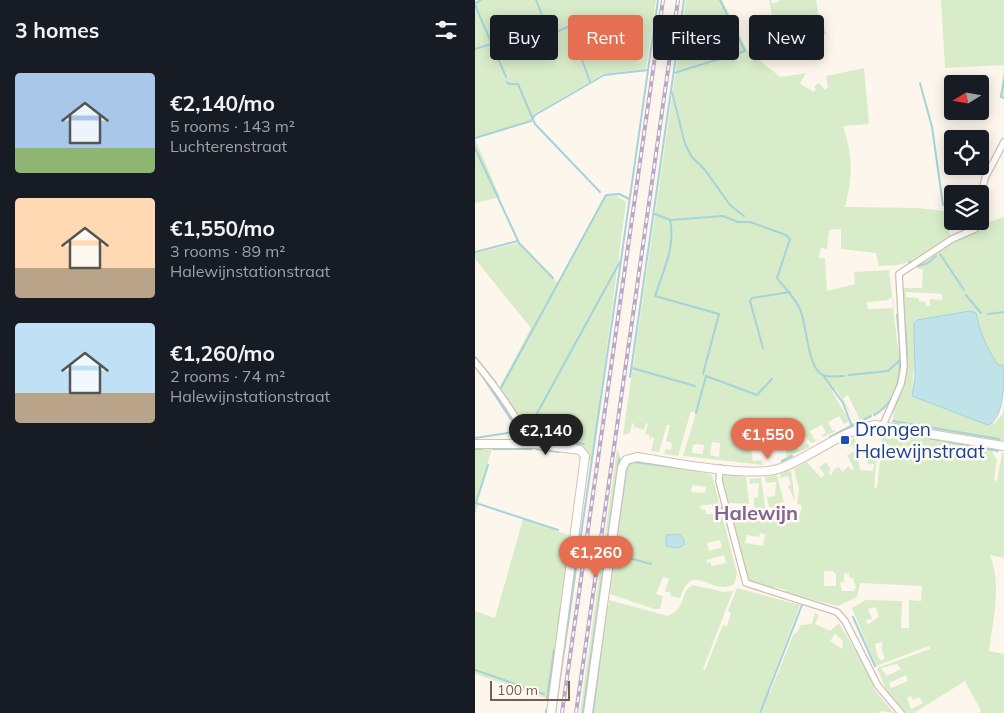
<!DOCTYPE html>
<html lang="en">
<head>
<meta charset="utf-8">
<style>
	:root { --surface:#171b24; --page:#242831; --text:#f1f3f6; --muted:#9ea1a6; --accent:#e76f51 }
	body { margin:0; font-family:Mulish,sans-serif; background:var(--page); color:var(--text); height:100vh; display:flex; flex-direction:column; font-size:19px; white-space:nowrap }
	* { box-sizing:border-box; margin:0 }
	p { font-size:16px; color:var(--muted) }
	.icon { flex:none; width:28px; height:28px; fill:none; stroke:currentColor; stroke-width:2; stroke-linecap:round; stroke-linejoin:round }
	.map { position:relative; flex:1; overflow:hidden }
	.panel { display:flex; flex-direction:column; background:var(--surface); width:475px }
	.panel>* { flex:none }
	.top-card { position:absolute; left:15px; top:15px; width:439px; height:45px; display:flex; gap:10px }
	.needle { width:32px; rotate:259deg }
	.buttons { position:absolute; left:469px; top:75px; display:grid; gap:10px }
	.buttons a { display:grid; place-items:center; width:45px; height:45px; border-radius:5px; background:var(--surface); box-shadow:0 2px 12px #0003; font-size:25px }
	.scale { position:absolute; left:15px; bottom:12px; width:80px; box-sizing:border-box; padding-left:5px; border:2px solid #7a5c4d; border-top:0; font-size:14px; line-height:18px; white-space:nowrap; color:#7a5c4d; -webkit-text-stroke:4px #fffaf3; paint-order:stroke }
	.price { position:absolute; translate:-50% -42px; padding:0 11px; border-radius:18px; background:var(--accent); color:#fff; font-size:16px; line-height:32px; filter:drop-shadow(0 1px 2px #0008) }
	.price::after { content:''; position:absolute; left:50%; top:30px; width:15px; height:11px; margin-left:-8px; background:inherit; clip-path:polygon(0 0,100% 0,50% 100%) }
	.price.on { background:#222; color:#fff }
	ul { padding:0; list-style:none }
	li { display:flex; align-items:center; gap:15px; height:125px; padding:0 15px }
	li span { display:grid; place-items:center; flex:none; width:140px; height:100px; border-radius:5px; color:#555 }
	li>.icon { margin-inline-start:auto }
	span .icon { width:60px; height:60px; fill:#fffc; stroke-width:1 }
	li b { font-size:21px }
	h2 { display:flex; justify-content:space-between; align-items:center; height:60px; padding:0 15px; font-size:21px }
	.chip { padding:0 18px; border-radius:5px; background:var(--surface); box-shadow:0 2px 12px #0003; font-size:18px; line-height:45px }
	.chip.on { background:var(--accent); color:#fff }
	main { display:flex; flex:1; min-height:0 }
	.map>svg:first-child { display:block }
</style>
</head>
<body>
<main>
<section class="panel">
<h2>3 homes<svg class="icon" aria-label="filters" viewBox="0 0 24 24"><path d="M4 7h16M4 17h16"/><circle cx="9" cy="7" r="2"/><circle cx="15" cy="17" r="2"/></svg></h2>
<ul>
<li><span style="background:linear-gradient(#a9c7e8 75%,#8fb573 0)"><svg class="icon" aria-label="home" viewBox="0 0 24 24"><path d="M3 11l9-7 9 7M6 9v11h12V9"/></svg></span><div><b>€2,140/mo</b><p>5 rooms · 143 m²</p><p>Luchterenstraat</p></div></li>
<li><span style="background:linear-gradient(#ffd9b3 70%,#b9a48a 0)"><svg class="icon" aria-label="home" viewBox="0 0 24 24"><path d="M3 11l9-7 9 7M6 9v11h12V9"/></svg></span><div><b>€1,550/mo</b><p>3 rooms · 89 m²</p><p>Halewijnstationstraat</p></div></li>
<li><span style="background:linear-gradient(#bfe0f5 70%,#b9a48a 0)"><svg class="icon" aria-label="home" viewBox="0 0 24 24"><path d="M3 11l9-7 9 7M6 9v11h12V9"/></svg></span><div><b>€1,260/mo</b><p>2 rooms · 74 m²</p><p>Halewijnstationstraat</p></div></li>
</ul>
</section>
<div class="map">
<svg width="529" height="713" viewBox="0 0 529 713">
	<rect width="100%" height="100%" fill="#fdf6ec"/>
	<!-- green -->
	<g fill="#d8ecc9" fill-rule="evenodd">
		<path d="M 7,0 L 181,0 L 171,69 L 128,74 L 58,115 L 56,120 L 0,139 L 25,197 L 0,203 L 0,3 Z"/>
		<path d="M 211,0 L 247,0 L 272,50 C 282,60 295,67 305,77 L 331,73 L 325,84 L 339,92 L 341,89 L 339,87 L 344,83 L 350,90 L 353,87 L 351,76 L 389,68 L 394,124 L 368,126 C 378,156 378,175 370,207 L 443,208 L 470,211 L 475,235 L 474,239 L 447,258 L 423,265 L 404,266 L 401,253 L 366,249 L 366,229 L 354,230 L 352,249 L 346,248 L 344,258 L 350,258 L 352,291 L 380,284 L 379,272 L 414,270 L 423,350 L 428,349 C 425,368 423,399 405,410 C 397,415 388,418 380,422 L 361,389 L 357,391 L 374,421 L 369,424 L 364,416 L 353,422 L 357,430 L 361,431 L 348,437 L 347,435 L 351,433 L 347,425 L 335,431 L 339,439 L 343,440 L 336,443 L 318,422 L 308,425 C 310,437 316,442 324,450 L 332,443 L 335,447 L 312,457 L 304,418 L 285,424 L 287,441 L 284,442 L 285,449 L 276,450 L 278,461 L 287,460 L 288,465 L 208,456 L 221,413 L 216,411 L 203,456 L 190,454 L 190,449 L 196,450 L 197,443 L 191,441 L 195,425 L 192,425 L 184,452 L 176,451 L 179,438 L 177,437 L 174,440 L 175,435 L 170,434 L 173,424 L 171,423 L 169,430 L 159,427 L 159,424 L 157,423 L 155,433 L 148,435 ZM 414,298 L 418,298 L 419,308 L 393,309 L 392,302 L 414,300 ZM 373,395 L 384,418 L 379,420 L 368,398 ZM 237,442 L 245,443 L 244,457 L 235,455 ZM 221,444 L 229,445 L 228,454 L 217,453 L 218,445 Z"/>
		<path d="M 294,0 L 297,0 L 296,3 L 304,2 L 304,0 L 341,0 L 345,22 L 352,34 L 314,38 L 299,29 Z"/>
		<path d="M 466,0 L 529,0 L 529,98 L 525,98 L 529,65 L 470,68 Z"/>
		<path d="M 131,194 L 142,196 L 151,202 L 117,460 L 114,460 L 113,451 L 108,447 L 55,438 L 24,388 L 56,328 L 0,259 L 0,253 L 44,243 L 83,283 Z"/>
		<path d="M 529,217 L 529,365 L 523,365 L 508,341 L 500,313 L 495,311 L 442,320 L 437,395 L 520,423 L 528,413 L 529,401 L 529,441 L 418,423 L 418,409 L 427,390 L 431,361 L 426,288 L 447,288 L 448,269 L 442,269 L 441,266 L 478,241 L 504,230 L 503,226 ZM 431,292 L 467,294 L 467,300 L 455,299 L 455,306 L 451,306 L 451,302 L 444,301 L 444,298 L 431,297 Z"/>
		<path d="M 416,433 L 515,448 L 522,460 L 519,480 L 522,481 L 527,453 L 529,453 L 529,558 L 515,555 C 527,585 518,619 514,651 L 529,654 L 529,713 L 503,713 L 506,711 L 490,681 L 439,713 L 431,713 L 414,697 L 402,668 L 455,649 L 454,646 L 401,666 L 377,608 L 391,600 L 427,601 L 426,628 L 434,628 L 434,600 L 446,601 L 447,586 L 385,583 L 382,597 L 363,606 L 310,593 L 311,590 L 300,587 L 299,589 L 275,581 L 272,576 L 254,507 L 279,511 L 279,498 L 283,497 L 284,483 L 275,484 L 274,479 L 286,478 L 291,513 L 315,516 L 316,513 L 325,515 L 327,505 L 322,504 L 324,489 L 319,469 L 332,462 L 346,478 L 350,475 L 344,467 L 351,462 L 356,470 L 353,472 L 356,476 L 359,469 L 364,467 L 367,472 L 374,466 L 376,470 L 379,469 L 372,455 L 380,451 L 377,445 L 373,447 L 371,442 L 380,438 L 385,470 L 398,471 L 399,464 L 393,464 L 393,457 L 402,457 L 399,487 L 402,488 L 405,460 L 413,460 L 414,444 L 406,445 L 407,435 L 415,438 ZM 285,533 L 290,534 L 288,546 L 270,543 L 272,535 L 284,537 ZM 349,571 L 358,571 L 361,574 L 361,586 L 349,586 ZM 374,573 L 374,577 L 378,578 L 381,588 L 378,591 L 367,591 L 365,583 L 369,582 L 369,574 ZM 401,607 L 404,617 L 392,625 L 391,620 L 397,619 L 393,609 ZM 407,642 L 408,646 L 406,647 L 410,659 L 405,660 L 403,657 L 400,644 ZM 422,664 L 426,669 L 412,676 L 406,668 ZM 431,675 L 433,681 L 416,688 L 414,683 ZM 436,696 L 438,700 L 444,697 L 448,703 L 436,709 L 432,698 Z"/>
		<path d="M 17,448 L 1,504 L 3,505 L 0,515 L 0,449 Z"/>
		<path d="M 142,449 L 146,459 L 110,713 L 105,713 Z"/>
		<path d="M 155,462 L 206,467 L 237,475 L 262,574 L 259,584 C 237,598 218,558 205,598 L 196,596 L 196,593 L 190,591 L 194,579 L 188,577 L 181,594 L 188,596 L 185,609 L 179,609 L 135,594 L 153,466 ZM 217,485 L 231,487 L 230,493 L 216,492 ZM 237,504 L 239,514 L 231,514 L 230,509 L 226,510 L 225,506 ZM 245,540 L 247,547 L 234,551 L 232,543 ZM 249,555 L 251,563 L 237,566 L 235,562 L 232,563 L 232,560 Z"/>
		<path d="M 316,470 L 320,501 L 313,486 L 316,485 L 313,476 L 305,478 L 305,474 Z"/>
		<path d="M 250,474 L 271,477 L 274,504 L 254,503 L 247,478 Z"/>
		<path d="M 302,475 L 309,502 L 304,503 L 302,509 L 294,507 L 292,497 L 300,496 L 301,482 L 291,483 L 290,477 Z"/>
		<path d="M 48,519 L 96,536 L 73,699 L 0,674 L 0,611 L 20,618 Z"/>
		<path d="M 218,585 L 249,592 L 258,591 L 228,669 L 230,670 L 248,625 L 252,626 L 256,613 L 253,611 L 262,588 L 325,605 L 293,690 L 295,692 L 319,633 L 321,634 L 326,625 L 337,624 L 340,613 L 344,615 L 340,624 L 355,631 L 364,623 L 400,684 L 398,688 L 419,713 L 406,711 L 404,713 L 119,713 L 134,600 L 193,616 C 213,607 204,591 218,585 ZM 360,634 L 368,641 L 367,649 L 355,641 Z"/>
	</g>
	<!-- water -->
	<g fill="#bfe3e8" stroke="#a5d3da">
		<path d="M 495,311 L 501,313 C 505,333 512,348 523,365 L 529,365 C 529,385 529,418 513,425 L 437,396 L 440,376 L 439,324 L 442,320 Z"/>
		<path d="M 204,534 L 209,539 L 209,545 L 203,548 L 191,546 L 191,535 Z"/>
	</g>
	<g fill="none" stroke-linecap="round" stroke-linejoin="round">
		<!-- stream -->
		<g stroke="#a5d3da" stroke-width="2">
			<path d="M 61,0 L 74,33 L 76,34 L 95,26 L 115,82"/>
			<path d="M 0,3 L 6,0"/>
			<path d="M 0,5 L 31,77"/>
			<path d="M 0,49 L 16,44"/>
			<path d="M 199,73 L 270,51 L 245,0"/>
			<path d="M 529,80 L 526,97 L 529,98"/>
			<path d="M 32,82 L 34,84 L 43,84 L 60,124 L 125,192"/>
			<path d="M 445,83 L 457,127 L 468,205"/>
			<path d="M 197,92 L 210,144 L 217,157 L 230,170 L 255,205 L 269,216"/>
			<path d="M 0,138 L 56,121 L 60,115 L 129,75 L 173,70"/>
			<path d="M 0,148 L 44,243 L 78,278"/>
			<path d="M 180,214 L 195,220 L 248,216 L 263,222 L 275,222 L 311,235 L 315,239 L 302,278 C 311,290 318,295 325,309 C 332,325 332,364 346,374 C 352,378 362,376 369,376"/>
			<path d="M 195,220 C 201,245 188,272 180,296 L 244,314 L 228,374"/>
			<path d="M 0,252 L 43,241"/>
			<path d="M 465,254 L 489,290"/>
			<path d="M 434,262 L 441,262"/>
			<path d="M 443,266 L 453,263 L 461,256"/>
			<path d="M 491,295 L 506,313"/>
			<path d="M 513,314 L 529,312"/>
			<path d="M 288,348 L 275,301 L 277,298 L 315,292"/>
			<path d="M 0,357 L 21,383"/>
			<path d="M 157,368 L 220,386"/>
			<path d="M 4,371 L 41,427"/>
			<path d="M 348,375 L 368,403 L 376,424 L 378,425 L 396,416"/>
			<path d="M 374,375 L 413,371 L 425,360"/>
			<path d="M 155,377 L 209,0"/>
			<path d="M 26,388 L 131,195 L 144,194 L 154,199"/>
			<path d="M 418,409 C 434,381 433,355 430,324"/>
			<path d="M 221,413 L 231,376 L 282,395 L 297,379"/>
			<path d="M 399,415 C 434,396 425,348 422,315"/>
			<path d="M 418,421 L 524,439"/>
			<path d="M 54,428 L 146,260 L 183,0"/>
			<path d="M 407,430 L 464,440"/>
			<path d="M 57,435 L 109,444"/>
			<path d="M 355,437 L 376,426"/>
			<path d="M 0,438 L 39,432"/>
			<path d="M 469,441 L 523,451"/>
			<path d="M 0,449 L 7,449"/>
			<path d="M 18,449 L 57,449"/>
			<path d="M 61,449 L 84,452"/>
			<path d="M 307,461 L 317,456"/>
			<path d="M 13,465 L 1,503 L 83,530"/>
			<path d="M 202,468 L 207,468"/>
			<path d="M 246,507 L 250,520"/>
			<path d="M 139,554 L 176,564"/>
			<path d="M 134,592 L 152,466 L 158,462 L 198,467"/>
			<path d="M 378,617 L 400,666"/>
			<path d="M 83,629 L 86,606"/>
			<path d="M 0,670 L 69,694"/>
			<path d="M 72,698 L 79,650"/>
			<path d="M 71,713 L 71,710"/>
			<path d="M 80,713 L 146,260"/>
			<path d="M 108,713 L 144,459"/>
			<path d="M 118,713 L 132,606"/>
			<path d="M 285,713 L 327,605"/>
		</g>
		<defs>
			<g id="street">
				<path d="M 505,201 L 510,178 L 529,142"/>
				<path d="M 0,362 C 12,376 51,426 51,443"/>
				<path d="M 408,425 L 426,384 L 429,367 L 424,274 L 477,239 L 500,229 L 502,221"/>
				<path d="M 245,468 L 244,481 L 271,583 L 362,612 L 370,621 L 403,686 L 426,713"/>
			</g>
			<g id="secondary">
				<path d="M 0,444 L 60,444 L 105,450 L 110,456 L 76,713"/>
				<path d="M 113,713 L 147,468 L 151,460 L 162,457 C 195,462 278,479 306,468 C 338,456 365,431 400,425 L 529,446"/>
			</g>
		</defs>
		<!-- street casing -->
		<use href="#street" stroke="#d1beb0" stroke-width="8"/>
		<!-- secondary casing -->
		<use href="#secondary" stroke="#d6c0b0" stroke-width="10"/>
		<!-- street -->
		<use href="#street" stroke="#fff" stroke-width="5.5"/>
		<!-- secondary -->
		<use href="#secondary" stroke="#fff" stroke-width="8"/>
		<defs>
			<g id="rail">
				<path d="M 87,713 L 188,0"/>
				<path d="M 101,713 L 203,0"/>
			</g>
		</defs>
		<!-- rail casing -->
		<use href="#rail" stroke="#b9a8c9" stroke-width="4"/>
		<!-- rail -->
		<use href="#rail" stroke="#fffaf3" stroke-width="2" stroke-dasharray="5.5" stroke-linecap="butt"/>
	</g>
	<!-- markers -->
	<rect fill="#1a4fb4" stroke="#fffaf3" stroke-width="2" x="365" y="435" width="10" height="10" rx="2.5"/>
	<g text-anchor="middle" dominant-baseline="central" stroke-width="5" stroke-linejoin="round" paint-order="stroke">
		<!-- transit labels -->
		<g font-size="19" fill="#164399" stroke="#fffaf3" text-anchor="start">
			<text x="380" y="429">Drongen<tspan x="380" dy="22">Halewijnstraat</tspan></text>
		</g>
		<!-- neighbourhood labels -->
		<g font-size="20" font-weight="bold" fill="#846695" stroke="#fffaf3">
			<text x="281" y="512">Halewijn</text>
		</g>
	</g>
</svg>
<div class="buttons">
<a><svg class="needle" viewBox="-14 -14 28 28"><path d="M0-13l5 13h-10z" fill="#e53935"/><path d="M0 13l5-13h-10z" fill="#9ea1a6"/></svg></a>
<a><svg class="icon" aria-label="locate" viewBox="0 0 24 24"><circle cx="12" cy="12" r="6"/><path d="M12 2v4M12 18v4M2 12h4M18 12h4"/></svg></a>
<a><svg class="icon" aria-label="layers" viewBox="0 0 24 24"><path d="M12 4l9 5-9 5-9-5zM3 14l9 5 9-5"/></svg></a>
</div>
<div class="scale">100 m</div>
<b class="price on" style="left:71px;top:456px">€2,140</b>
<b class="price" style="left:293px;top:460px">€1,550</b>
<b class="price" style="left:121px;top:578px">€1,260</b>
<div class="top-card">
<a class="chip">Buy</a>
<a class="chip on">Rent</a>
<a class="chip">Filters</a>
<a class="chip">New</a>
</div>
</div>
</main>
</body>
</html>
